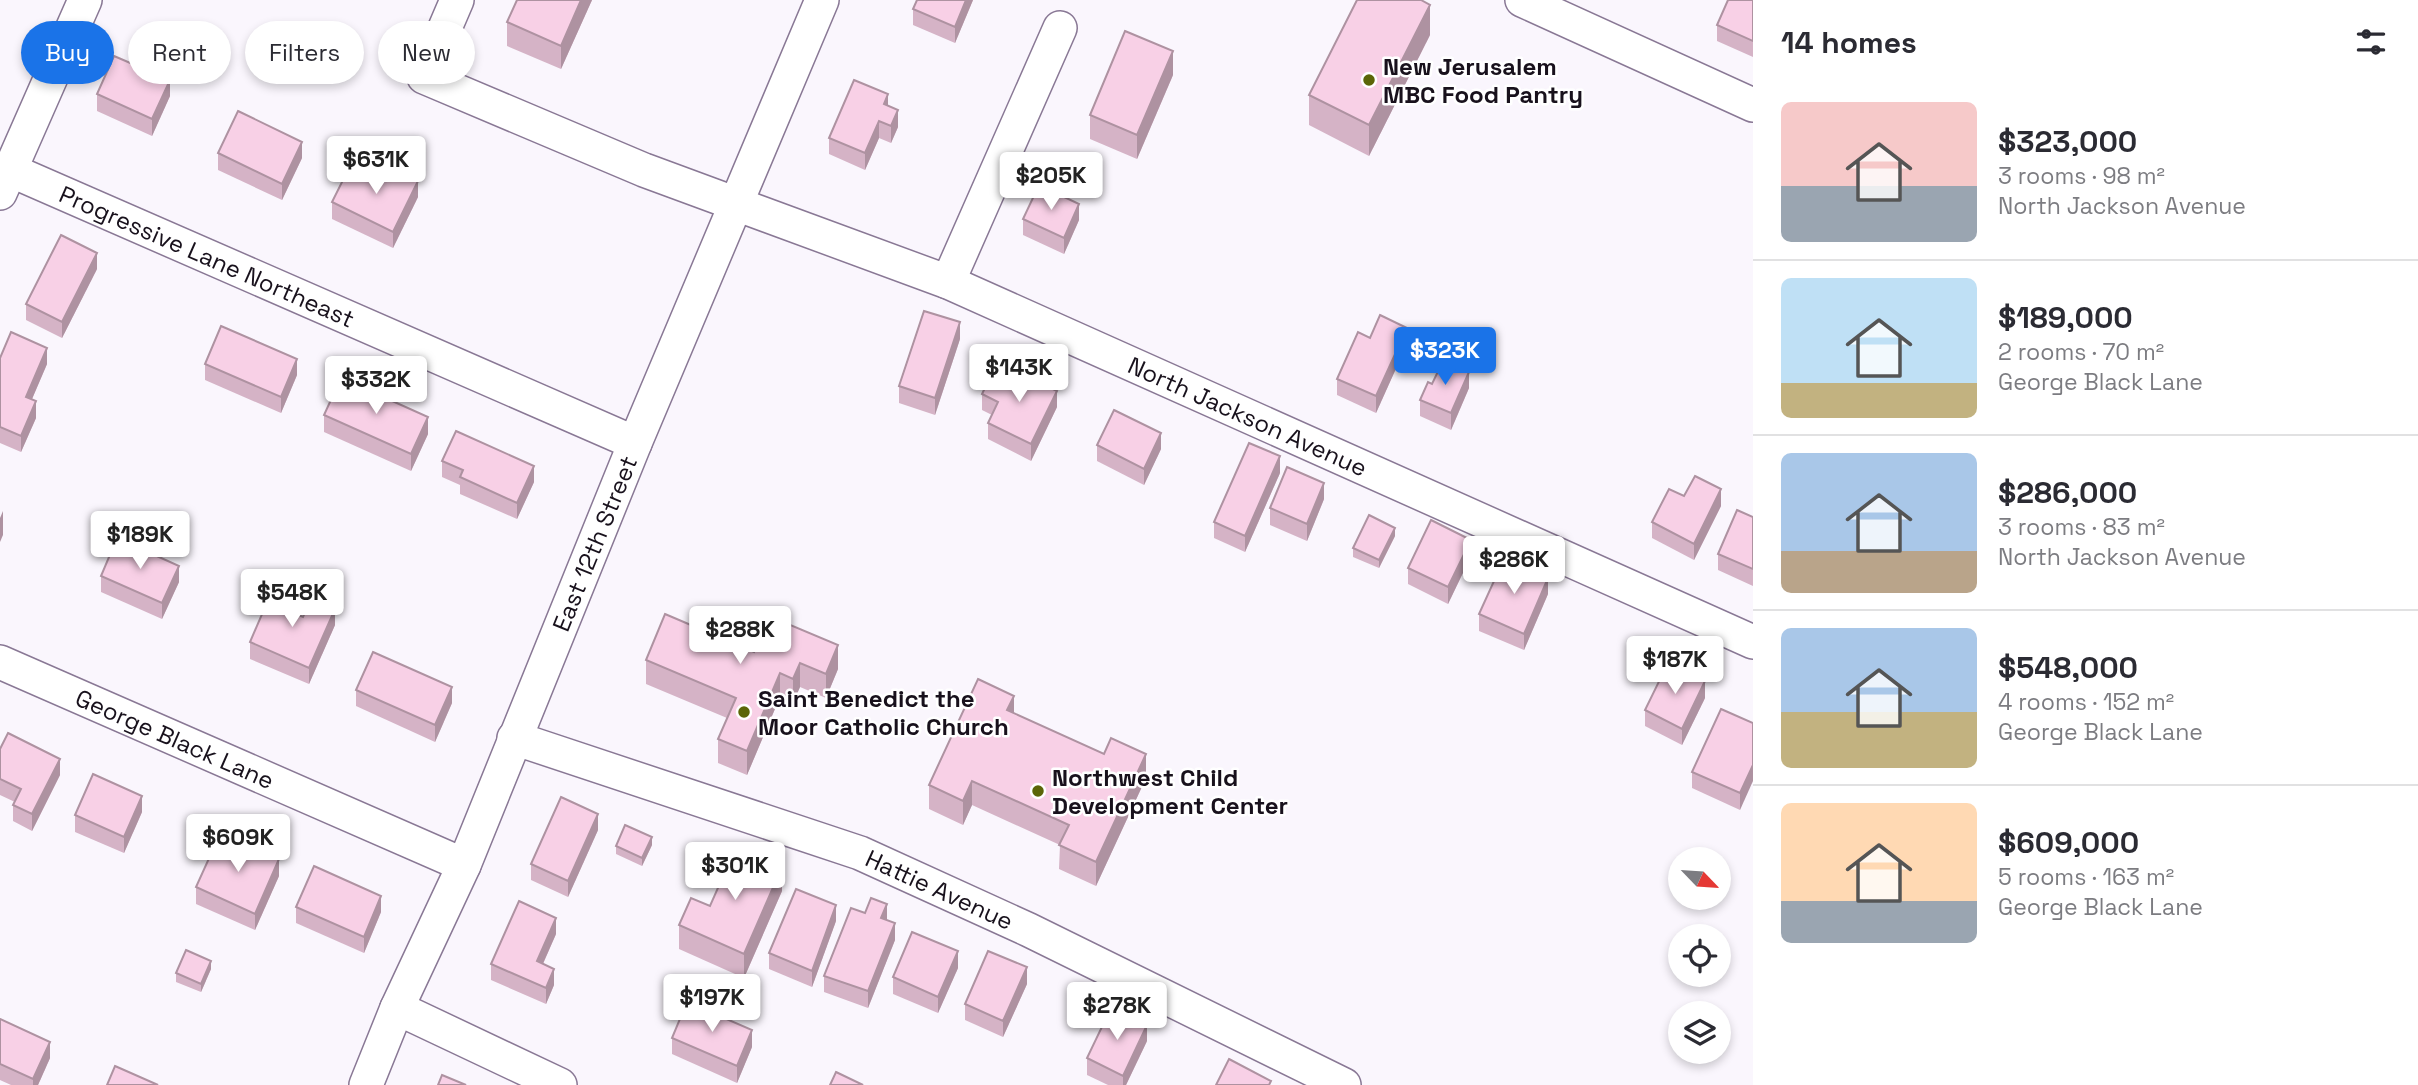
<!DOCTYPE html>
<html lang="en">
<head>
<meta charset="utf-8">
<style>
	:root { --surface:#fff; --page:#f7f7f7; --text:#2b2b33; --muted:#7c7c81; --line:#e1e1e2; --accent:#1a73e8 }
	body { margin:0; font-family:"Space Grotesk",sans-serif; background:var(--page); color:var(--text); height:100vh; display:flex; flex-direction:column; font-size:26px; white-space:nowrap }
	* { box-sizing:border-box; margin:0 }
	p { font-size:23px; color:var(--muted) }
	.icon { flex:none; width:38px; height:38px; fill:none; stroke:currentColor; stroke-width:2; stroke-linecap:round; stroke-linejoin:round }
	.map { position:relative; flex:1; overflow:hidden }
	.panel { display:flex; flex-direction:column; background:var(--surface); width:665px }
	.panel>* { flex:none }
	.banner { position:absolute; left:21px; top:21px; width:665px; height:63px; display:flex; gap:14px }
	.needle { width:46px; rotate:115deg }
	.buttons { position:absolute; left:1668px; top:847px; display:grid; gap:14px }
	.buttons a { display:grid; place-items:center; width:63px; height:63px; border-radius:50%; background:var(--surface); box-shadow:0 4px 10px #0003; font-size:35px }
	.price { position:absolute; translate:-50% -60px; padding:0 16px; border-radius:7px; background:#fff; color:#222; font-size:23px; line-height:46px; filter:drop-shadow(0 2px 4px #0008) }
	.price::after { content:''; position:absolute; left:50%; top:42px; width:21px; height:16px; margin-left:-10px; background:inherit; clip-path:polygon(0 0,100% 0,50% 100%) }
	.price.current { background:var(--accent); color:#fff }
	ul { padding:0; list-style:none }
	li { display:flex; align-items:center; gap:21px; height:175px; padding:0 28px }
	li+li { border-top:2px solid var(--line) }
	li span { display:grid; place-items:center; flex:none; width:196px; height:140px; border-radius:10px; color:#555 }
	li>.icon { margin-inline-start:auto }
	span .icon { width:84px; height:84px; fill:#fffc; stroke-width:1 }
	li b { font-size:30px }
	h2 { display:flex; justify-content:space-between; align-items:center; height:84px; padding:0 28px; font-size:30px }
	.pill { padding:0 24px; border-radius:32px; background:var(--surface); box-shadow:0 4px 10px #0003; font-size:24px; line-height:63px }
	.pill.current { background:var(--accent); color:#fff }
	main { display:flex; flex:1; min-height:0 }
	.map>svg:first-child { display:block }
</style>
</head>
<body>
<main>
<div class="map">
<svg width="1753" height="1085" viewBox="0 0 1753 1085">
	<rect width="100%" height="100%" fill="#faf6fd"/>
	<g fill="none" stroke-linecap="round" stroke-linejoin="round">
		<defs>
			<g id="minor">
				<path id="s1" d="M 457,0 L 424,77 L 644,170 L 948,282 L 1753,642"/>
				<path d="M 1522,0 L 1753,105"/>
				<path id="s2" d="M 10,170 L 635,443"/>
				<path d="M 0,193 L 85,0"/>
				<path d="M 948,282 L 1060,28"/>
				<path id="s3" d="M 0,662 L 464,865"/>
				<path id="s4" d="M 514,738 L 860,853 L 1029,930 L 1344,1085"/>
				<path d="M 397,1008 L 560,1085"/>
				<path id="s5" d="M 366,1085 L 397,1008 L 464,865 L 635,443 L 822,0"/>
			</g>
		</defs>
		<!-- minor casing -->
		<use href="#minor" stroke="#897895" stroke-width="36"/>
		<!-- minor -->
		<use href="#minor" stroke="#fff" stroke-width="33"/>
	</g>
	<!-- wall -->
	<g fill="#d5b3c6">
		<path d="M 517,0 L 592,0 L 561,69 L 507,46 L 507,22 Z"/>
		<path d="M 973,0 L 955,43 L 913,25 L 913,9 Z"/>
		<path d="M 1753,0 L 1753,57 L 1717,41 L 1717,25 Z"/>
		<path d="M 1430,35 L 1369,156 L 1309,125 L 1309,95 Z"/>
		<path d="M 1173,75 L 1137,159 L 1090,139 L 1090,115 Z"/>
		<path d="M 97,94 L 170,96 L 152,136 L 97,111 Z"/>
		<path d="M 888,106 L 898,127 L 891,143 L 879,138 L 865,170 L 829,154 L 829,138 Z"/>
		<path d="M 218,153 L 302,158 L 282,200 L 218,170 Z"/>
		<path d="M 418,197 L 393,248 L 332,219 L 332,202 Z"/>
		<path d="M 1023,219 L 1079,220 L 1064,254 L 1023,235 Z"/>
		<path d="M 97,269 L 62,338 L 26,320 L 26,304 Z"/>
		<path d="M 1370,338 L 1407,344 L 1376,413 L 1337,395 L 1337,379 Z"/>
		<path d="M 960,339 L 935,415 L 899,403 L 899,386 Z"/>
		<path d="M 0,358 L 47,364 L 32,399 L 36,418 L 21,452 L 0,443 Z"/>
		<path d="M 205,364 L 297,375 L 281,413 L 205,380 Z"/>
		<path d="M 1009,379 L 1057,407 L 1031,461 L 988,439 L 988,423 L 992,415 L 982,410 L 982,394 Z"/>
		<path d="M 1432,384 L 1469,388 L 1451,430 L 1420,416 L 1420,400 Z"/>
		<path d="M 324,415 L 428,434 L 411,471 L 324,432 Z"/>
		<path d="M 1097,445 L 1161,449 L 1144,485 L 1097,461 Z"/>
		<path d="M 442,461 L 534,482 L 517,519 L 460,494 L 460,485 L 442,477 Z"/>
		<path d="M 1280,473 L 1245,552 L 1214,538 L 1214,522 Z"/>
		<path d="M 1684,496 L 1721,506 L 1694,560 L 1652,538 L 1652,522 Z"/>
		<path d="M 1324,499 L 1307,541 L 1270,525 L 1270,508 Z"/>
		<path d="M 1753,517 L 1753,586 L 1718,570 L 1718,554 Z"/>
		<path d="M 1395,536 L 1379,568 L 1353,557 L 1353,548 Z"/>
		<path d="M 1471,556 L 1448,604 L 1408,584 L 1408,568 Z"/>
		<path d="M 101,576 L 179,582 L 162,619 L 101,592 Z"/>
		<path d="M 1548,594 L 1524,650 L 1479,631 L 1479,614 Z"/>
		<path d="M 291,612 L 303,617 L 335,625 L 309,684 L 250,659 L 250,642 Z"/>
		<path d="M 754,652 L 838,669 L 826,698 L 800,687 L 793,703 L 780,697 L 747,775 L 718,763 L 718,739 L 727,718 L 646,684 L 646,660 Z"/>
		<path d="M 356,690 L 452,703 L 435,742 L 356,706 Z"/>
		<path d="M 1705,698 L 1682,745 L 1645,726 L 1645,710 Z"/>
		<path d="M 1014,713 L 1146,778 L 1096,886 L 1059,869 L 1060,845 L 972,805 L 963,825 L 929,809 L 929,785 Z"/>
		<path d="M 1753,723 L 1740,810 L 1692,788 L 1692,772 Z"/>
		<path d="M 0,749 L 60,775 L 32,831 L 13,821 L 13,805 L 15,802 L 0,795 Z"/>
		<path d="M 142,812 L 124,853 L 75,832 L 75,815 Z"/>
		<path d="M 598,830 L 568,897 L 531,880 L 531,864 Z"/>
		<path d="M 652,845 L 642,866 L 616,854 L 616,846 Z"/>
		<path d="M 279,876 L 255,930 L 196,904 L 196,887 Z"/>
		<path d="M 782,891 L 744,978 L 679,949 L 679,925 Z"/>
		<path d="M 296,907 L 381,912 L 364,953 L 296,923 Z"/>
		<path d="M 887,920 L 895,940 L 868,1008 L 824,992 L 824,976 Z"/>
		<path d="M 836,921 L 812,987 L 769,969 L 769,953 Z"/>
		<path d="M 556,934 L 543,964 L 554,985 L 546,1004 L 491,980 L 491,964 Z"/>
		<path d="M 958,968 L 938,1013 L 893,994 L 893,977 Z"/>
		<path d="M 211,969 L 201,992 L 176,982 L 176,973 Z"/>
		<path d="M 1027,984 L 1003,1037 L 965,1020 L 965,1004 Z"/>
		<path d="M 0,1019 L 50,1058 L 38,1085 L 11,1085 L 0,1080 Z"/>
		<path d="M 672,1038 L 752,1047 L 737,1083 L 672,1054 Z"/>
		<path d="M 1147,1041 L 1126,1085 L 1108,1085 L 1087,1075 L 1087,1058 Z"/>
	</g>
	<!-- shaded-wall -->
	<g fill="#ae92a1">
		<path d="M 581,0 L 592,0 L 561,69 L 561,46 Z"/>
		<path d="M 966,0 L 973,0 L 955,43 L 955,27 Z"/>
		<path d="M 1430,5 L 1430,35 L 1369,156 L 1369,125 Z"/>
		<path d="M 1173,51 L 1173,75 L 1137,159 L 1137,135 Z"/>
		<path d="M 170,80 L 170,96 L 152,136 L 152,119 Z"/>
		<path d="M 888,94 L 888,110 L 884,104 Z"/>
		<path d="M 898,110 L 898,127 L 891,143 L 891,126 Z"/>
		<path d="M 879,121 L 879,138 L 865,170 L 865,153 Z"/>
		<path d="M 302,142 L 302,158 L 282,200 L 282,184 Z"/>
		<path d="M 418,181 L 418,197 L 393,248 L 393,232 Z"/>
		<path d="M 1079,204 L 1079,220 L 1064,254 L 1064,238 Z"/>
		<path d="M 97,253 L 97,269 L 62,338 L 62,322 Z"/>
		<path d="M 960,322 L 960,339 L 935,415 L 935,398 Z"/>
		<path d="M 1407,328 L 1407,344 L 1376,413 L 1376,396 Z"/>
		<path d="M 47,348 L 47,364 L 26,413 L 26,397 Z"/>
		<path d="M 297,359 L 297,375 L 281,413 L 281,397 Z"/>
		<path d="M 1469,372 L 1469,388 L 1451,430 L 1451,413 Z"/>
		<path d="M 1057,391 L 1057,407 L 1031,461 L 1031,444 Z"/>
		<path d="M 36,401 L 36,418 L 21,452 L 21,436 Z"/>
		<path d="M 428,417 L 428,434 L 411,471 L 411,454 Z"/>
		<path d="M 1161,433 L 1161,449 L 1144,485 L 1144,469 Z"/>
		<path d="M 1280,456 L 1280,473 L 1245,552 L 1245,536 Z"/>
		<path d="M 534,466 L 534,482 L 517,519 L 517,503 Z"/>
		<path d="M 1324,483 L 1324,499 L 1307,541 L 1307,524 Z"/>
		<path d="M 1721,489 L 1721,506 L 1694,560 L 1694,544 Z"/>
		<path d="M 3,511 L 3,535 L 0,542 L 0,518 Z"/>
		<path d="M 1395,528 L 1395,536 L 1379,568 L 1379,560 Z"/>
		<path d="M 1471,540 L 1471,556 L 1448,604 L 1448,587 Z"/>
		<path d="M 179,566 L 179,582 L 162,619 L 162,603 Z"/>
		<path d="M 1548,578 L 1548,594 L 1524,650 L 1524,634 Z"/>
		<path d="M 291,599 L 291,615 L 287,610 Z"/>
		<path d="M 335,609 L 335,625 L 309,684 L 309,668 Z"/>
		<path d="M 838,645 L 838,669 L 826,698 L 826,674 Z"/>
		<path d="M 800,663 L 800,687 L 793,703 L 793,679 Z"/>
		<path d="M 780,673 L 780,697 L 747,775 L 747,751 Z"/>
		<path d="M 1705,681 L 1705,698 L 1682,745 L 1682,729 Z"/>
		<path d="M 452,687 L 452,703 L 435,742 L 435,725 Z"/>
		<path d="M 1014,696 L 1014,720 L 1007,710 Z"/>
		<path d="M 1146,754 L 1146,778 L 1096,886 L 1096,862 Z"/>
		<path d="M 60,759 L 60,775 L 32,831 L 32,814 Z"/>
		<path d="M 1753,765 L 1753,781 L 1740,810 L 1740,793 Z"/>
		<path d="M 972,781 L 972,805 L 963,825 L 963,801 Z"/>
		<path d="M 142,796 L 142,812 L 124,853 L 124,837 Z"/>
		<path d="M 598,814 L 598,830 L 568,897 L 568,881 Z"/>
		<path d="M 652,837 L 652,845 L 642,866 L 642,858 Z"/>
		<path d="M 279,859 L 279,876 L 255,930 L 255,914 Z"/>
		<path d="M 782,867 L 782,891 L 744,978 L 744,954 Z"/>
		<path d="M 381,896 L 381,912 L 364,953 L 364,937 Z"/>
		<path d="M 887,904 L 887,921 L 881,918 Z"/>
		<path d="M 836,905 L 836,921 L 812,987 L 812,971 Z"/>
		<path d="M 556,918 L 556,934 L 537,977 L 537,961 Z"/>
		<path d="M 895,923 L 895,940 L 868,1008 L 868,991 Z"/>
		<path d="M 958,951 L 958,968 L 938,1013 L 938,997 Z"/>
		<path d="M 211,961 L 211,969 L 201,992 L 201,984 Z"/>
		<path d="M 1027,967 L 1027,984 L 1003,1037 L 1003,1021 Z"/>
		<path d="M 554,969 L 554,985 L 546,1004 L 546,988 Z"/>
		<path d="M 1147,1025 L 1147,1041 L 1126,1085 L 1123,1085 L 1123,1076 Z"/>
		<path d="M 752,1030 L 752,1047 L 737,1083 L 737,1066 Z"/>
		<path d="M 50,1042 L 50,1058 L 38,1085 L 33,1085 L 33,1079 Z"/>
	</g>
	<!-- building -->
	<g fill="#f8d0e6" stroke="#ae92a1" stroke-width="2">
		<path d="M 517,0 L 581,0 L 561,46 L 507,22 Z"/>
		<path d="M 917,0 L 966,0 L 955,27 L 913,9 Z"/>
		<path d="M 1357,0 L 1421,0 L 1430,5 L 1369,125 L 1309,95 Z"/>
		<path d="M 1728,0 L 1753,0 L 1753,41 L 1717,25 Z"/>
		<path d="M 1125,31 L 1173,51 L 1137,135 L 1090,115 Z"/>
		<path d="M 114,56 L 170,80 L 152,119 L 97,94 Z"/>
		<path d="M 854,80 L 888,94 L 884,104 L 898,110 L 891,126 L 879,121 L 865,153 L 829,138 Z"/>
		<path d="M 238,111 L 302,142 L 282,184 L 218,153 Z"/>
		<path d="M 351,164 L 386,181 L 392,168 L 418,181 L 393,232 L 332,202 Z"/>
		<path d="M 1039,185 L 1079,204 L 1064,238 L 1023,219 Z"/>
		<path d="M 61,235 L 97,253 L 62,322 L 26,304 Z"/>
		<path d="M 924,311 L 960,322 L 935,398 L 899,386 Z"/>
		<path d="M 1380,315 L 1407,328 L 1376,396 L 1337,379 L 1358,332 L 1370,338 Z"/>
		<path d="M 221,326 L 297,359 L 281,397 L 205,364 Z"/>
		<path d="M 11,332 L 47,348 L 26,397 L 36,401 L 21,436 L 0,427 L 0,358 Z"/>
		<path d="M 1443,361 L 1469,372 L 1451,413 L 1420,400 L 1428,382 L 1432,384 Z"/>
		<path d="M 1014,370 L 1057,391 L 1031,444 L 988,423 L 998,402 L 982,394 L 993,371 L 1009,379 Z"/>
		<path d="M 341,378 L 428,417 L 411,454 L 324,415 Z"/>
		<path d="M 1114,410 L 1161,433 L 1144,469 L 1097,445 Z"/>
		<path d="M 456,431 L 534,466 L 517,503 L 460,477 L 463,470 L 442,461 Z"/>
		<path d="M 1249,443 L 1280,456 L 1245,536 L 1214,522 Z"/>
		<path d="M 1287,467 L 1324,483 L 1307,524 L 1270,508 Z"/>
		<path d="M 1695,476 L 1721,489 L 1694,544 L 1652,522 L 1669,489 L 1684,496 Z"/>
		<path d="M 1737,510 L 1753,517 L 1753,569 L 1718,554 Z"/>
		<path d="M 1369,515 L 1395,528 L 1379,560 L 1353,548 Z"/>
		<path d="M 1431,520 L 1471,540 L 1448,587 L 1408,568 Z"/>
		<path d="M 117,538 L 179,566 L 162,603 L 101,576 Z"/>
		<path d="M 1504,559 L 1548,578 L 1524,634 L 1479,614 Z"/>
		<path d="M 272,591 L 291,599 L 287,610 L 303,617 L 311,599 L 335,609 L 309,668 L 250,642 Z"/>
		<path d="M 665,614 L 754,652 L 769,616 L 838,645 L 826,674 L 800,663 L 793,679 L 780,673 L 747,751 L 718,739 L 736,698 L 646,660 Z"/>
		<path d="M 373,652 L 452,687 L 435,725 L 356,690 Z"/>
		<path d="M 1668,663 L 1705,681 L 1682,729 L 1645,710 Z"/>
		<path d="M 978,679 L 1014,696 L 1007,710 L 1104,754 L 1111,738 L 1146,754 L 1096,862 L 1059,845 L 1069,825 L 972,781 L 963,801 L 929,785 Z"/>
		<path d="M 1721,709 L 1753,723 L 1753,765 L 1740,793 L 1692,772 Z"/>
		<path d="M 8,733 L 60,759 L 32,814 L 13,805 L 21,789 L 0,779 L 0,749 Z"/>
		<path d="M 93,774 L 142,796 L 124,837 L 75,815 Z"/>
		<path d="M 561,797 L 598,814 L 568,881 L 531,864 Z"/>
		<path d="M 625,825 L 652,837 L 642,858 L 616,846 Z"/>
		<path d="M 220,834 L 279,859 L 255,914 L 196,887 Z"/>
		<path d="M 736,847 L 782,867 L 744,954 L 679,925 L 691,898 L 710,906 Z"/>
		<path d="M 314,866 L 381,896 L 364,937 L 296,907 Z"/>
		<path d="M 796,889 L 836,905 L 812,971 L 769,953 Z"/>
		<path d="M 871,898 L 887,904 L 881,918 L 895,923 L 868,991 L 824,976 L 851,908 L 865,913 Z"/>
		<path d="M 519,901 L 556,918 L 537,961 L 554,969 L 546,988 L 491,964 Z"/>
		<path d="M 912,932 L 958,951 L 938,997 L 893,977 Z"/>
		<path d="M 186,950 L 211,961 L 201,984 L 176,973 Z"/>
		<path d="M 988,951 L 1027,967 L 1003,1021 L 965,1004 Z"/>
		<path d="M 687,1002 L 752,1030 L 737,1066 L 672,1038 Z"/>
		<path d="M 1111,1008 L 1147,1025 L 1123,1076 L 1087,1058 Z"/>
		<path d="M 0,1019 L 50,1042 L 33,1079 L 0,1064 Z"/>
		<path d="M 1229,1059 L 1271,1081 L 1269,1085 L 1216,1085 Z"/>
		<path d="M 115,1066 L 158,1085 L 107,1085 Z"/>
		<path d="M 836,1072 L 863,1085 L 830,1085 Z"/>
		<path d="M 442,1075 L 466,1085 L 438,1085 Z"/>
	</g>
	<!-- markers -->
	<g fill="#5b6507" stroke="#fff" stroke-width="2.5">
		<circle cx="1369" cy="80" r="7"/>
		<circle cx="744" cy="712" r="7"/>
		<circle cx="1038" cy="791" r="7"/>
	</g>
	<g text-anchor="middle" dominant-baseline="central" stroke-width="5" stroke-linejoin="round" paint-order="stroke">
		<!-- poi labels -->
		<g font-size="24" font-weight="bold" fill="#18111c" stroke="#fff" text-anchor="start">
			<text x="1383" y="66">New Jerusalem<tspan x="1383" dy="28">MBC Food Pantry</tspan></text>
			<text x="758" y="698">Saint Benedict the<tspan x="758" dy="28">Moor Catholic Church</tspan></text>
			<text x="1052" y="777">Northwest Child<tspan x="1052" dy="28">Development Center</tspan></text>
		</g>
		<!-- street labels -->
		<g font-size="24" fill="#18111c" stroke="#fff">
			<text stroke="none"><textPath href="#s2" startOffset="215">Progressive Lane Northeast</textPath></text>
			<text stroke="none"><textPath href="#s1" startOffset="975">North Jackson Avenue</textPath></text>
			<text stroke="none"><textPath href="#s5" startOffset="588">East 12th Street</textPath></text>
			<text stroke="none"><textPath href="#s3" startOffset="191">George Black Lane</textPath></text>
			<text stroke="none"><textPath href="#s4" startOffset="452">Hattie Avenue</textPath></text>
		</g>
	</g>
</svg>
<div class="buttons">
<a><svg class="needle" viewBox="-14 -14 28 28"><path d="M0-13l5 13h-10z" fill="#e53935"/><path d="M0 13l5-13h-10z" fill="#7c7c81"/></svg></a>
<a><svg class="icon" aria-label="locate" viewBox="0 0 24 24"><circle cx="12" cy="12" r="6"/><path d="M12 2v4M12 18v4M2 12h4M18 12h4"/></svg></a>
<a><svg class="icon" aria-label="layers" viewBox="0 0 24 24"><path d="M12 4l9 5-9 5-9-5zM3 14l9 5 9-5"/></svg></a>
</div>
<b class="price" style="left:376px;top:196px">$631K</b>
<b class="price" style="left:1051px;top:212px">$205K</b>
<b class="price current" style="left:1445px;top:387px">$323K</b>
<b class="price" style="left:1019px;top:404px">$143K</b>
<b class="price" style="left:376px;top:416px">$332K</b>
<b class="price" style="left:140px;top:571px">$189K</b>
<b class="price" style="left:1514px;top:596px">$286K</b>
<b class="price" style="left:292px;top:629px">$548K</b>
<b class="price" style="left:740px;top:666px">$288K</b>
<b class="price" style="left:1675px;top:696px">$187K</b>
<b class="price" style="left:238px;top:874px">$609K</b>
<b class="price" style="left:735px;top:902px">$301K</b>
<b class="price" style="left:712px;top:1034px">$197K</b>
<b class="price" style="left:1117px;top:1042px">$278K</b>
<div class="banner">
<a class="pill current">Buy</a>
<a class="pill">Rent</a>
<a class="pill">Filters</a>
<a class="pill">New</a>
</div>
</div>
<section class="panel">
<h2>14 homes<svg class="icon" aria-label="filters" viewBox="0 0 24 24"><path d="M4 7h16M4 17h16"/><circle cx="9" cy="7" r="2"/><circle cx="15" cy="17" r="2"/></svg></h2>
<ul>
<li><span style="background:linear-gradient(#f6c9c9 60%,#9aa5b1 0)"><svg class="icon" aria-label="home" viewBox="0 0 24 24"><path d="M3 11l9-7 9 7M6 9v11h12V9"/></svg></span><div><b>$323,000</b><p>3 rooms · 98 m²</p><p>North Jackson Avenue</p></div></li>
<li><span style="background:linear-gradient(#bfe0f5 75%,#c2b280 0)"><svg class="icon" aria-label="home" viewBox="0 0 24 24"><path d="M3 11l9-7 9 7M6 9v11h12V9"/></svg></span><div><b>$189,000</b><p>2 rooms · 70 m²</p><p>George Black Lane</p></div></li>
<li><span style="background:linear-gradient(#a9c7e8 70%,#b9a48a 0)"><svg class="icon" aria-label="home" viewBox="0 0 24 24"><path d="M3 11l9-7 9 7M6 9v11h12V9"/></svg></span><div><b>$286,000</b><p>3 rooms · 83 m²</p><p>North Jackson Avenue</p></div></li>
<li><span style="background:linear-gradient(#a9c7e8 60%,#c2b280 0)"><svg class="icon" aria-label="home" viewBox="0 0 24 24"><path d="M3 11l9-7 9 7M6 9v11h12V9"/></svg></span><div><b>$548,000</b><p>4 rooms · 152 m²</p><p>George Black Lane</p></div></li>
<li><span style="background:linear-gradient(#ffd9b3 70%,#9aa5b1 0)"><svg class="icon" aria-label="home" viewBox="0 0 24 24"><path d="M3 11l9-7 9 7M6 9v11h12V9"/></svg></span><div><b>$609,000</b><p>5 rooms · 163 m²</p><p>George Black Lane</p></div></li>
</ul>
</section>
</main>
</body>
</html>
